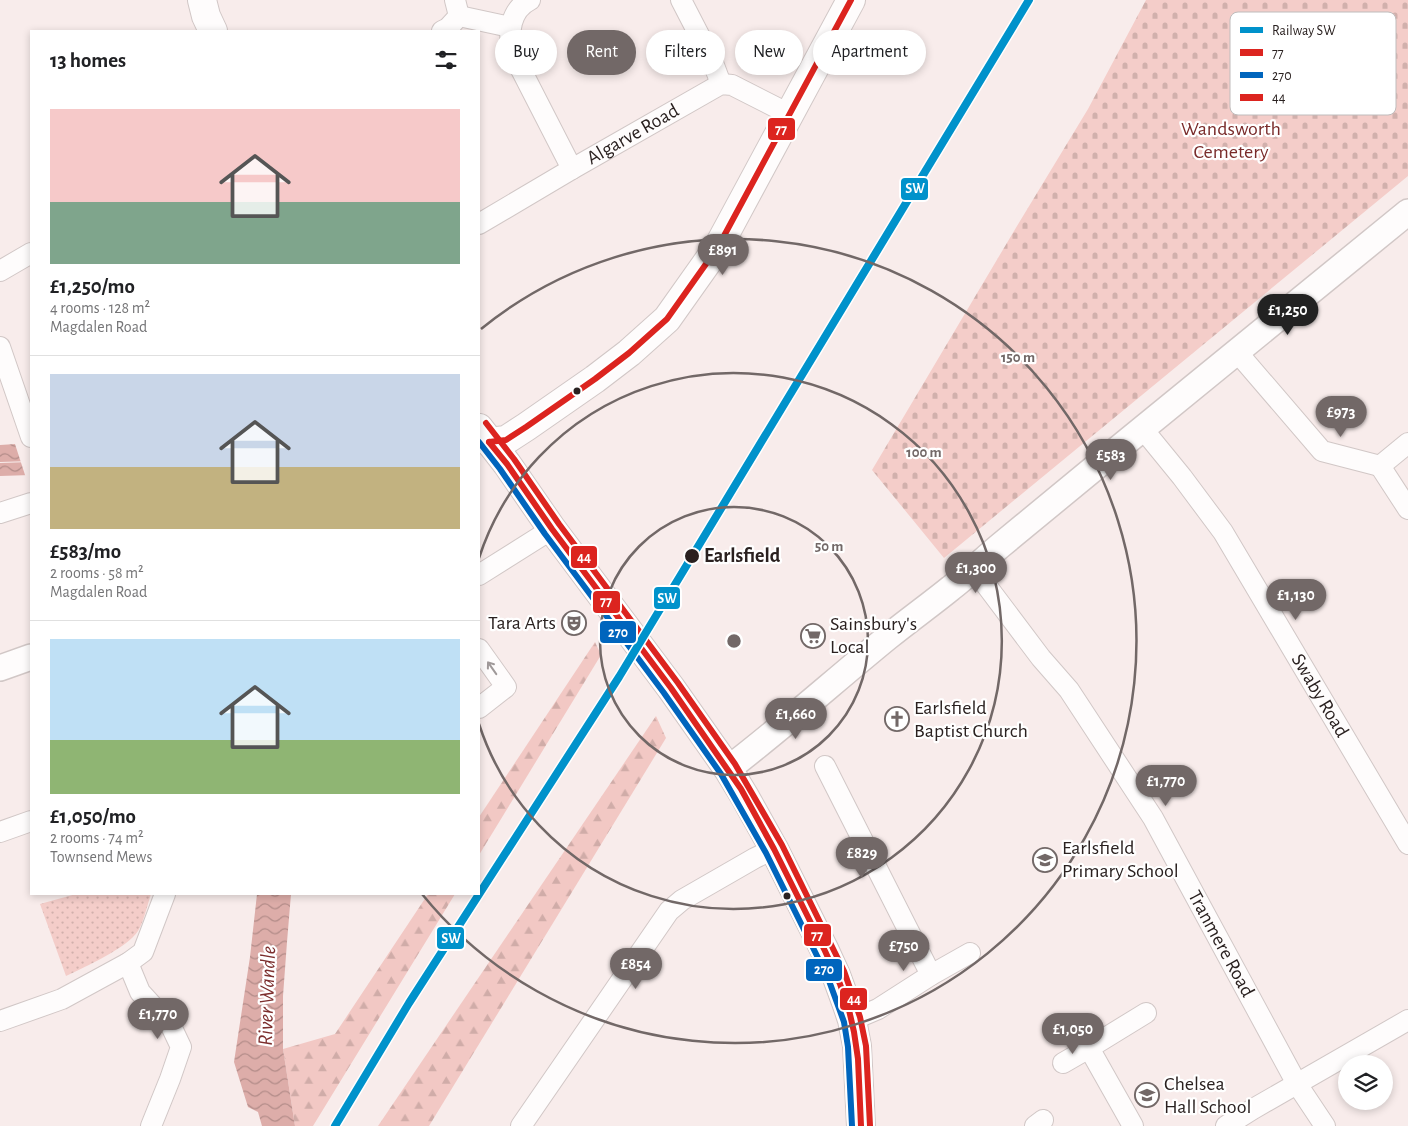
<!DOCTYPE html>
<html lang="en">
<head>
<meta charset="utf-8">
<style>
	:root { --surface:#fff; --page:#f2f2f2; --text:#202124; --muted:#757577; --line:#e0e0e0; --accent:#726867 }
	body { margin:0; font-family:"Alegreya Sans",sans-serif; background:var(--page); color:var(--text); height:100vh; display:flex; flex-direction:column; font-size:19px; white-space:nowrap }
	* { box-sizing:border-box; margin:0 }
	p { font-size:16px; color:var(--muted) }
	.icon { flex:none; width:28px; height:28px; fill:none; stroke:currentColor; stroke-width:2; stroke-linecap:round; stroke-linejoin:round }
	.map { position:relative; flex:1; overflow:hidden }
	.details { position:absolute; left:30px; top:30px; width:450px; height:865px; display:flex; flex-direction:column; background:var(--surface); border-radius:0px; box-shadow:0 2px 8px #0003 }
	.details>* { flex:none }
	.top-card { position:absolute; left:495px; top:30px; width:475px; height:45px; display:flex; gap:10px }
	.controls { position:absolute; left:1338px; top:1055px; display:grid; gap:10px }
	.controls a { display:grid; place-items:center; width:55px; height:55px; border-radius:50%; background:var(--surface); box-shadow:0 2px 8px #0003; font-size:25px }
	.price { position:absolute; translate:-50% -42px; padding:0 11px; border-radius:18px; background:var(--accent); color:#fff; font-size:16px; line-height:32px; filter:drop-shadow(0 1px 2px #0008) }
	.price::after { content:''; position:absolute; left:50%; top:30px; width:15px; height:11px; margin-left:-8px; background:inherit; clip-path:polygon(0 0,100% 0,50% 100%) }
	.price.selected { background:#222; color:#fff }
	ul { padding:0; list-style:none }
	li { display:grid; align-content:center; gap:10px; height:265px; padding:0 20px }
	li+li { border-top:1px solid var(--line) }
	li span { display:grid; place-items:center; height:155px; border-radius:0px; color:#555 }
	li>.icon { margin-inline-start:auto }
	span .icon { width:90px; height:90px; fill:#fffc; stroke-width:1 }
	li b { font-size:21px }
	h2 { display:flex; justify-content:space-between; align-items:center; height:60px; padding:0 20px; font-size:21px }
	.pill { padding:0 18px; border-radius:22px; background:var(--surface); box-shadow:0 2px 8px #0003; font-size:18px; line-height:45px }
	.pill.selected { background:var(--accent); color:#fff }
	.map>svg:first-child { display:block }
</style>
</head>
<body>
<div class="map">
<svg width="1408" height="1126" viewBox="0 0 1408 1126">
	<defs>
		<pattern id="grass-dots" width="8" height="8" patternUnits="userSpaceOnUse" patternTransform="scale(1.25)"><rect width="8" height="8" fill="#f4cdc9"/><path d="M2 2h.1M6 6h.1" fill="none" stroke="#d1b0ac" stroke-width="1.8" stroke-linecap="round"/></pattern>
		<pattern id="forest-firs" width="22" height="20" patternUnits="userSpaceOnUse" patternTransform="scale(1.25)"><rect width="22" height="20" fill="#f2c8c4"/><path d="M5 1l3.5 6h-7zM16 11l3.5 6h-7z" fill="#d0aca8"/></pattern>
		<pattern id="cemetery-stones" width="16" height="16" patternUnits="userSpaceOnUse" patternTransform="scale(1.25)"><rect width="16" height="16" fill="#f4cdc9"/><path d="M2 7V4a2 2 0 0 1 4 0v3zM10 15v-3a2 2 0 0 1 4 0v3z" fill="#d1b0ac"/></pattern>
		<pattern id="water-waves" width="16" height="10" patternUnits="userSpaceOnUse" patternTransform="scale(1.25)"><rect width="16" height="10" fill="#ddada9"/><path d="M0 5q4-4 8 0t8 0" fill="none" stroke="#b38c89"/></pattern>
	</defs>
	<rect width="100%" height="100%" fill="#f8eceb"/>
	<!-- grass -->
	<path fill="url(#grass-dots)" d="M 76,894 L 151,894 C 148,903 143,924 138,931 C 127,948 85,967 66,976 L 40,904 Z"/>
	<!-- forest -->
	<g fill="url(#forest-firs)">
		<path d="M 595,642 L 601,655 L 479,855 L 479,817 Z"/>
		<path d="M 656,716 L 666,738 L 429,1126 L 378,1126 Z"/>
		<path d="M 428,894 L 455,894 L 313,1126 L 295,1126 L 283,1049 L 335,1034 Z"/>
	</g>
	<!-- cemetery -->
	<path fill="url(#cemetery-stones)" d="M 1146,0 L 1408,0 L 1408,176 L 944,558 L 872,470 L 1017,226 L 1088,109 Z"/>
	<!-- water -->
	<g fill="url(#water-waves)">
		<path d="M 31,443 L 31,461 L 0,462 L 0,445 Z"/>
		<path d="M 31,462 L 31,475 L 0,476 L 0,463 Z"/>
		<path d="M 257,894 L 291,894 L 287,942 L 283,996 L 283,1049 L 295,1126 L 262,1126 L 258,1112 L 248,1107 L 234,1062 L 250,957 Z"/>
	</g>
	<!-- pier -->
	<path fill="#f8eceb" d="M 31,440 L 31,477 L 26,478 L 14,441 Z"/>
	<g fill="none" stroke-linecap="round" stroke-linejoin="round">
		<defs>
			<g id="minor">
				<path d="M 530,0 C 510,10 508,33 512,52 L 572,169"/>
				<path d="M 681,0 L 712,60 L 721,84"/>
				<path d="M 459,16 L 510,27"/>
				<path d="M 442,31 L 448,28 L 459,16 L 455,0"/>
				<path id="s1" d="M 479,224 L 572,169 L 721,84 L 732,85 L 789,114"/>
				<path d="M 0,271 L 31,253"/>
				<path d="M 0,347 L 31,437"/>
				<path d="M 1237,352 L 1322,451 L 1380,466 L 1408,443"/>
				<path id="s2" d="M 1142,428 L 1182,477 L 1223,532 L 1408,844"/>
				<path d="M 1380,466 L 1408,509"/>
				<path d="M 0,513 L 31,503"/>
				<path id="s3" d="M 974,569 L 1041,658 L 1069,690 L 1153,818 L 1297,1084 L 1325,1126"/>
				<path d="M 479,575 L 552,529"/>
				<path d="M 479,649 L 506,687 L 479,708"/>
				<path d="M 825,766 L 931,975"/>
				<path d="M 0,832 L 31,821"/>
				<path d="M 128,963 L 140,992 L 171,1026 L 181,1047 L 170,1079 L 151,1126"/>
				<path d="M 852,1020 L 878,1009 L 931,975 L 970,953"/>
				<path d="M 0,1021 L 62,999 L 128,963 L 143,952 L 165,894"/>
				<path d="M 1063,1063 L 1089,1048"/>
				<path d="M 521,1126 L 669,911 L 682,900 L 755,858 L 774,849"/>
				<path d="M 1035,1126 L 1043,1120"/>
				<path d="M 1133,1126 L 1089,1048 L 1146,1013"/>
				<path d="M 1226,1126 L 1253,1109 L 1408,1020"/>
			</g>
			<g id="tertiary">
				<path d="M 0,668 L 31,657"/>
				<path d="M 728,769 C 783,727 834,681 888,637 C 909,620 930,605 951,588 C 968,575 984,559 1001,545 C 1136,433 1273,323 1408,212"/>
			</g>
			<path id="secondary" d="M 489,442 L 506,440 L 526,427 L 595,379 L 629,353 L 667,319 L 718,247 L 851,0"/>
			<g id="primary">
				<path d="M 202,0 L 206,16 L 213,31"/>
				<path d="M 479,428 L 507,464 L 552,529 L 671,688 L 728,769 L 745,797 L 774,849 L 825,951 L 836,975 L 847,1005 L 852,1020 L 857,1046 L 861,1126"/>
			</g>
		</defs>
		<!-- minor casing -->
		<use href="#minor" stroke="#d1c7c6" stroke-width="22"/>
		<!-- tertiary casing -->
		<use href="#tertiary" stroke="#d1c7c6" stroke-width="28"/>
		<!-- secondary casing -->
		<use href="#secondary" stroke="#d1c7c6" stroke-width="30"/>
		<!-- primary casing -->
		<use href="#primary" stroke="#d1c7c6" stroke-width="30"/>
		<!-- minor -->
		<use href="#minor" stroke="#fefcfc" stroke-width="20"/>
		<!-- tertiary -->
		<use href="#tertiary" stroke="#fefcfc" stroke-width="25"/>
		<!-- secondary -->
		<use href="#secondary" stroke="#fefcfc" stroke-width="28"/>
		<!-- primary -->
		<use href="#primary" stroke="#fefcfc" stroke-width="28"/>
		<defs>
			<g id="bus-1">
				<path d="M 489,442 L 507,464 L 552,529 L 671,688 L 741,789 L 774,849 L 825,951 L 840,984 L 849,1010 L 854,1032 L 858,1059 L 861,1126"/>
				<path d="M 489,442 L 506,440 L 526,427 L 595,379 L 629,353 L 667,319 L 718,247 L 851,0"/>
			</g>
			<path id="bus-2" d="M 479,442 L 500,469 L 545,534 L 664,693 L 721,774 L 766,853 L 828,978 L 844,1022 L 848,1047 L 852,1126"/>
			<path id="bus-3" d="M 486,423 L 514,459 L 559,524 L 678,683 L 735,764 L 782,845 L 844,971 L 860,1017 L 866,1046 L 870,1126"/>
		</defs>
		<!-- bus-1 casing -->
		<use href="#bus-1" stroke="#fff" stroke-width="10"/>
		<!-- bus-2 casing -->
		<use href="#bus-2" stroke="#fff" stroke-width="10"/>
		<!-- bus-3 casing -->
		<use href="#bus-3" stroke="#fff" stroke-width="10"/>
		<!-- bus-1 -->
		<use href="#bus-1" stroke="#dc241f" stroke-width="6"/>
		<!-- bus-2 -->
		<use href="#bus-2" stroke="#0065bd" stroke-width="6"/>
		<!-- bus-3 -->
		<use href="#bus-3" stroke="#dc241f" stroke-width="6"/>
		<defs>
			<path id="rail-1" d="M 335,1126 L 409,1003 L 619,677 L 1029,0"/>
		</defs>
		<!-- rail-1 casing -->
		<use href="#rail-1" stroke="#fff" stroke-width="11"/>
		<!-- rail-1 -->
		<use href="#rail-1" stroke="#0092cb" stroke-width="8"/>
	</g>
	<!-- one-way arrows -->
	<defs><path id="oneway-shaft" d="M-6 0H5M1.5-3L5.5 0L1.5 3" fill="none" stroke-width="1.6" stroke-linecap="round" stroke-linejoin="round" transform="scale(1.25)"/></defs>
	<use stroke="#9f9999" href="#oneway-shaft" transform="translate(492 668) rotate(-125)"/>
	<!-- distance rings -->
	<g fill="none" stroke="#726867" stroke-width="2.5">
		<circle cx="734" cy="641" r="134"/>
		<path d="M479 558A268 268 0 1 1 479 724"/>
		<path d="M481 329A402 402 0 1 1 422 894"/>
	</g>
	<!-- icons -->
	<defs>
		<symbol id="theatre-ring" viewBox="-11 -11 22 22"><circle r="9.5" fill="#fff" stroke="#726867" stroke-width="1.5"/><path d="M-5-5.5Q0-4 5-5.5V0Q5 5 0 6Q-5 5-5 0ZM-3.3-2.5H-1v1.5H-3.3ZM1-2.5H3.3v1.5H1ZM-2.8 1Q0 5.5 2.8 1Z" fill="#726867"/></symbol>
		<symbol id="supermarket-ring" viewBox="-11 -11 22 22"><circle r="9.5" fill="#fff" stroke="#726867" stroke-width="1.5"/><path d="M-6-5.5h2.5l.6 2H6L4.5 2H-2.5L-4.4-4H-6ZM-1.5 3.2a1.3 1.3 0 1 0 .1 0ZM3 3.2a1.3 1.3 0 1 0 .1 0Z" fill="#726867"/></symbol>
		<symbol id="church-ring" viewBox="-11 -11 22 22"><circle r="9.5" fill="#fff" stroke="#726867" stroke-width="1.5"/><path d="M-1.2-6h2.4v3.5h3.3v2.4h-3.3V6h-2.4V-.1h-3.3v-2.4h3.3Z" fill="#726867"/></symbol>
		<symbol id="school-ring" viewBox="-11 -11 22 22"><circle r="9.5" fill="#fff" stroke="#726867" stroke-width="1.5"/><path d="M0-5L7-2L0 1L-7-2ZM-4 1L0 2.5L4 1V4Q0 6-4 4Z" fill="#726867"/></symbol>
	</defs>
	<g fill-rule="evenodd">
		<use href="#theatre-ring" x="560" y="609" width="28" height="28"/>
		<use href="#supermarket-ring" x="799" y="622" width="28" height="28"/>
		<use href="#church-ring" x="883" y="705" width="28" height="28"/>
		<use href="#school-ring" x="1031" y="846" width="28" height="28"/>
		<use href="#school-ring" x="1133" y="1081" width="28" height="28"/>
	</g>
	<!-- markers -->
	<g fill="#2a2120" stroke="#fff" stroke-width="2">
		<circle cx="577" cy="391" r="4.5"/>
		<circle cx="692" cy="556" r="8"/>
		<circle cx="787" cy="896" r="4.5"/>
	</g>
	<g text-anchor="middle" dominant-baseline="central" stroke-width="4.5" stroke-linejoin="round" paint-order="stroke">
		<!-- park labels -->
		<g font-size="20" fill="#792b2a" stroke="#fff">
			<text x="1231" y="129">Wandsworth<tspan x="1231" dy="23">Cemetery</tspan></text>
		</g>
		<!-- street labels -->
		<g font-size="20" fill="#2a2120" stroke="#fff">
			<text stroke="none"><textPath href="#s1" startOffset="178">Algarve Road</textPath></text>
			<text stroke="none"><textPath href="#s2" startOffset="322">Swaby Road</textPath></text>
			<text stroke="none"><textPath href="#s3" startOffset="450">Tranmere Road</textPath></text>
		</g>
		<!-- stop labels -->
		<g font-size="20" font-weight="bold" fill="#2a2120" stroke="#fff" text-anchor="start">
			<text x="704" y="556">Earlsfield</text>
		</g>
		<!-- poi labels -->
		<g font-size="20" fill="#2a2120" stroke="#fff" text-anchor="start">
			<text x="556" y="623" text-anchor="end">Tara Arts</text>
			<text x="830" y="624">Sainsbury's<tspan x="830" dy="23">Local</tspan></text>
			<text x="914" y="708">Earlsfield<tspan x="914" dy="23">Baptist Church</tspan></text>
			<text x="1062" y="848">Earlsfield<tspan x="1062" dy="23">Primary School</tspan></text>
			<text x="1164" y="1084">Chelsea<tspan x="1164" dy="23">Hall School</tspan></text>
		</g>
		<!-- water labels -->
		<g font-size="21" font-style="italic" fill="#7c2e2d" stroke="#fff">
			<text transform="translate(267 996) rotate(-88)">River Wandle</text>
		</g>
	</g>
	<!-- legend -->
	<rect x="1230" y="12" width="166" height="103" rx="8" fill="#fff" stroke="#bfbcbc" stroke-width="1"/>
	<rect x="1240" y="27" width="23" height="6" fill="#0092cb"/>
	<rect x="1240" y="49" width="23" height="7" fill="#dc241f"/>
	<rect x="1240" y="72" width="23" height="6" fill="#0065bd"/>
	<rect x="1240" y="94" width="23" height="7" fill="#dc241f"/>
	<g font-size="14" fill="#2a2120">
		<text x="1272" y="35">Railway SW</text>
		<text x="1272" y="57">77</text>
		<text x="1272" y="80">270</text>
		<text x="1272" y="102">44</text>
	</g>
	<circle cx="734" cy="641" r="8" fill="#726867" stroke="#fff" stroke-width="2.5"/>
	<g font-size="15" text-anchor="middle" font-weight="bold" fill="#726867" stroke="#fff" stroke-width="4.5" stroke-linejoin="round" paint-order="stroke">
		<text x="1018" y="362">150 m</text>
		<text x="924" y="457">100 m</text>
		<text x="829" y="551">50 m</text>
	</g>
	<g stroke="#fff" stroke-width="2">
		<rect x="767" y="117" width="29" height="24" rx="5" fill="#dc241f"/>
		<rect x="900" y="177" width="29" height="24" rx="5" fill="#0092cb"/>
		<rect x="570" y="545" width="28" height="24" rx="5" fill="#dc241f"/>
		<rect x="653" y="586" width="28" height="24" rx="5" fill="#0092cb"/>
		<rect x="592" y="590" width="29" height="24" rx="5" fill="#dc241f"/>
		<rect x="599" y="620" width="38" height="24" rx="5" fill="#0065bd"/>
		<rect x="803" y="923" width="29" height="24" rx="5" fill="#dc241f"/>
		<rect x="436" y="926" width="29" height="24" rx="5" fill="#0092cb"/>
		<rect x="805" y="958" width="38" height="24" rx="5" fill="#0065bd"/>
		<rect x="839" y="987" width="29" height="24" rx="5" fill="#dc241f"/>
	</g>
	<g font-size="14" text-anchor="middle" font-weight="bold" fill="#fff">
		<text x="781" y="134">77</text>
		<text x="915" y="193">SW</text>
		<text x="584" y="562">44</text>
		<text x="667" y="603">SW</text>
		<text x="606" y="606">77</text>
		<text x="618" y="637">270</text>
		<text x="817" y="940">77</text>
		<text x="451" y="943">SW</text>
		<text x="824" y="974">270</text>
		<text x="854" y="1004">44</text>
	</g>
</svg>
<div class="controls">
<a><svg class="icon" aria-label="layers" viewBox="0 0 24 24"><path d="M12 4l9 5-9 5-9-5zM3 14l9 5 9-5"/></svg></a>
</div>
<b class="price" style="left:723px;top:276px">£891</b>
<b class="price selected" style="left:1288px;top:336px">£1,250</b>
<b class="price" style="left:1341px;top:438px">£973</b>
<b class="price" style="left:1111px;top:481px">£583</b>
<b class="price" style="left:976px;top:594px">£1,300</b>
<b class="price" style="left:1296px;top:621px">£1,130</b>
<b class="price" style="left:796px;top:740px">£1,660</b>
<b class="price" style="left:1166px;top:807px">£1,770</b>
<b class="price" style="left:862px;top:879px">£829</b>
<b class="price" style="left:904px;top:972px">£750</b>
<b class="price" style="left:636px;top:990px">£854</b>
<b class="price" style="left:158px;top:1040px">£1,770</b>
<b class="price" style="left:1073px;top:1055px">£1,050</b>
<div class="top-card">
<a class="pill">Buy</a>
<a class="pill selected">Rent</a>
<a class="pill">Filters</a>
<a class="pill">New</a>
<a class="pill">Apartment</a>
</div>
<section class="details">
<h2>13 homes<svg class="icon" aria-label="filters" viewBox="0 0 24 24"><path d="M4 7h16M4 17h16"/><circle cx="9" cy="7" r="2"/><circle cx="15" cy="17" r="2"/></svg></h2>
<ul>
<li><span style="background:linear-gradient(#f6c9c9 60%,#7fa58c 0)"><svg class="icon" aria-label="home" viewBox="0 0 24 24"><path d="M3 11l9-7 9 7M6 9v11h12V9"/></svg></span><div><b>£1,250/mo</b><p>4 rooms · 128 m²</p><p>Magdalen Road</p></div></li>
<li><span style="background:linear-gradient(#c9d6e8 60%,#c2b280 0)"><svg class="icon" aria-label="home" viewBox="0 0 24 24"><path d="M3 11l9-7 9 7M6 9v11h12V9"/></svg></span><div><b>£583/mo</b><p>2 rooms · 58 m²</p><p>Magdalen Road</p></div></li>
<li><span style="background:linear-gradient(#bfe0f5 65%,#8fb573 0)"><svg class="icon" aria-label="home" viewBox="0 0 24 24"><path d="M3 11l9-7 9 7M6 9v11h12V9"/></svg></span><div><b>£1,050/mo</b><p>2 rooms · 74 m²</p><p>Townsend Mews</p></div></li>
</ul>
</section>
</div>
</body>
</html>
